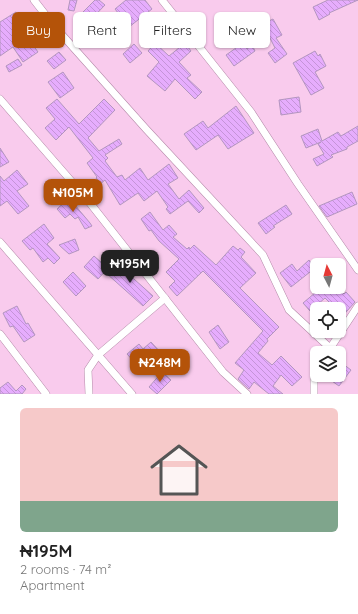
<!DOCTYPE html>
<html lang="en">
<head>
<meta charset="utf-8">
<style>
	:root { --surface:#fff; --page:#f2f2f2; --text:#222; --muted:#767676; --accent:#b45309 }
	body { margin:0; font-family:Quicksand,sans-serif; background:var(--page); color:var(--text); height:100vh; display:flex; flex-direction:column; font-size:15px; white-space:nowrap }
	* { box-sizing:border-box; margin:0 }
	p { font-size:13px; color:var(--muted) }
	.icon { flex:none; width:22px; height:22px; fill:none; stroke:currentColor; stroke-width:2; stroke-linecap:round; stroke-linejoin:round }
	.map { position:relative; height:394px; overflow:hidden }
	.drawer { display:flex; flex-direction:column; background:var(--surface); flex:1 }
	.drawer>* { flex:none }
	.top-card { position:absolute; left:12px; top:12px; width:334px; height:36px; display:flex; gap:8px }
	.needle { width:26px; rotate:354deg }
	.tools { position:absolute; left:310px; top:258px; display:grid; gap:8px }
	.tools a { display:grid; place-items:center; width:36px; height:36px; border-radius:6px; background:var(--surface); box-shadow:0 1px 3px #0004; font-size:20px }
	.price { position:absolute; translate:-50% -34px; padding:0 9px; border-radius:8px; background:var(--accent); color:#fff; font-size:13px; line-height:26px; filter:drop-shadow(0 1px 2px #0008) }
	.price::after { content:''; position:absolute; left:50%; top:24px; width:12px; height:9px; margin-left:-6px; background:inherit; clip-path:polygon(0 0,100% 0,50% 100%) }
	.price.selected { background:#222; color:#fff }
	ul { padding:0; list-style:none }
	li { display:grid; align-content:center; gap:8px; height:212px; padding:0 20px }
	li span { display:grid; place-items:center; height:124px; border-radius:6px; color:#555 }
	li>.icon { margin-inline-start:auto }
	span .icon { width:72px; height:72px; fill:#fffc; stroke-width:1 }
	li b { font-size:17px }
	.pill { padding:0 14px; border-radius:6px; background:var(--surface); box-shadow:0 1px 3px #0004; font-size:14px; line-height:36px }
	.pill.selected { background:var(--accent); color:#fff }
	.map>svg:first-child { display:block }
</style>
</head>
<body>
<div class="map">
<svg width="358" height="394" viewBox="0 0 358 394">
	<defs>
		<pattern id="building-back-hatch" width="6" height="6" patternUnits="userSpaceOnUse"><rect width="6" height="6" fill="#e6adfd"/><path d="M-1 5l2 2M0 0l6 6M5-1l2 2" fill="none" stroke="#c594d8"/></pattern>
	</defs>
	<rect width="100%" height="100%" fill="#f9cbed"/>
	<!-- building -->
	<g fill="url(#building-back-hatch)" stroke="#b396bf">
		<path d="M 70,0 L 77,0 L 74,11 L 68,10 Z"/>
		<path d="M 95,0 L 99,0 L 105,5 L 81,30 L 73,22 Z"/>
		<path d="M 126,0 L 145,0 L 152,9 L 129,27 L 115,9 Z"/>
		<path d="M 328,0 L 358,0 L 329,13 L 330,14 L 319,20 L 313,7 Z"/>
		<path d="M 16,12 L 21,19 L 16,22 L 38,52 L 23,62 L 13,47 L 0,56 L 0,22 Z"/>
		<path d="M 273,19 L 282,35 L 276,38 L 287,54 L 275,63 L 268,53 L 275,48 L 263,24 Z"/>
		<path d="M 155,43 L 169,56 L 185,43 L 191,51 L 179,62 L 191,75 L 187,78 L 202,92 L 195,99 L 175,79 L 165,91 L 147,76 L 159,62 L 148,51 Z"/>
		<path d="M 243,43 L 247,49 L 252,45 L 255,51 L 234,66 L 226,55 Z"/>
		<path d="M 134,44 L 142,53 L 130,63 L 123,54 Z"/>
		<path d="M 315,51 L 318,56 L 320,54 L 326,66 L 315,72 L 324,88 L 311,95 L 293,63 Z"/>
		<path d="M 59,52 L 66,60 L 54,69 L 47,61 Z"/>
		<path d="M 18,59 L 22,65 L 9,72 L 6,66 Z"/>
		<path d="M 63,72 L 74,88 L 60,98 L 48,82 Z"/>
		<path d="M 299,97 L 301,112 L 281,115 L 279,100 Z"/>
		<path d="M 57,99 L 79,124 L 104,99 L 115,110 L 88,138 L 99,151 L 119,139 L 122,144 L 105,155 L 108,158 L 105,161 L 117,177 L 122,175 L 125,180 L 140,168 L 148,180 L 169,164 L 178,178 L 168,184 L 179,199 L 189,190 L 204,208 L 199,213 L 188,201 L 170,214 L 166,209 L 168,207 L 157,191 L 144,201 L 138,193 L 120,205 L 105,180 L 100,184 L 96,178 L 97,177 L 87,163 L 93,158 L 69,127 L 56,140 L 45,128 L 55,119 L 46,108 Z"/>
		<path d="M 236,106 L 254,133 L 228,149 L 218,135 L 196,150 L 184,134 L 203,121 L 208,128 Z"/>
		<path d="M 358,126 L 358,141 L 347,147 L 347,149 L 331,155 L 333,157 L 317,166 L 313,159 L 324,154 L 318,144 L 321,142 L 306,148 L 301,136 L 318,129 L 322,141 L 338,132 L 341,136 Z"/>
		<path d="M 0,148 L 9,162 L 0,167 Z"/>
		<path d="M 17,170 L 28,184 L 17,191 L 29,206 L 18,214 L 7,201 L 0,206 L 0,176 L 4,181 Z"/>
		<path d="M 352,192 L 357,204 L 327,217 L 319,206 Z"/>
		<path d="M 69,198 L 90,223 L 92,226 L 85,229 L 78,217 L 75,219 L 70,214 L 65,218 L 57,209 Z"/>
		<path d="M 286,205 L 292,214 L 273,226 L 275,227 L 266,234 L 258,223 Z"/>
		<path d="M 150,212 L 163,230 L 169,225 L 177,234 L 173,237 L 187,249 L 189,247 L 190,249 L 194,245 L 216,265 L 233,246 L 238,250 L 240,248 L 245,252 L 241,257 L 256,273 L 240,288 L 279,327 L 267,339 L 268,341 L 258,353 L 272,365 L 281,356 L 302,377 L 292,386 L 281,375 L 273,386 L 283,394 L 269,394 L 254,382 L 249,389 L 238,379 L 244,370 L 235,363 L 263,331 L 203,271 L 177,296 L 169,287 L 175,281 L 166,272 L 179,259 L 159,241 L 151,230 L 149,231 L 141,219 Z"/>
		<path d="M 44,224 L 54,238 L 47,244 L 60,258 L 54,264 L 48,258 L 43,262 L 33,248 L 30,250 L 22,241 Z"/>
		<path d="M 75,239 L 79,250 L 69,254 L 59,245 Z"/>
		<path d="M 94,256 L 108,268 L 98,279 L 84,267 Z"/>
		<path d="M 309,260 L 315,268 L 291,287 L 280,273 L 292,264 L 297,271 Z"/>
		<path d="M 116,263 L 153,296 L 143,306 L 106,273 Z"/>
		<path d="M 73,272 L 86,286 L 76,296 L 63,282 Z"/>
		<path d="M 322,287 L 337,287 L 344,294 L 346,292 L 355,302 L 339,320 L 339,309 L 336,309 L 325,298 L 310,311 L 303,303 Z"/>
		<path d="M 17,306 L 26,324 L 28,323 L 35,335 L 24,342 L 13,326 L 10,327 L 3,313 Z"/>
		<path d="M 218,325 L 229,342 L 220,349 L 209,332 Z"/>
		<path d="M 151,342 L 163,355 L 158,359 L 152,353 L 138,366 L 127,354 L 139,344 L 143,349 Z"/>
		<path d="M 339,361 L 351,370 L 339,386 L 329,379 L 332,375 L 339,375 Z"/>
		<path d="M 162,372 L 171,380 L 157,394 L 149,387 Z"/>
		<path d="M 8,382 L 16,391 L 22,385 L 26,389 L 22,394 L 0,394 L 0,388 Z"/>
	</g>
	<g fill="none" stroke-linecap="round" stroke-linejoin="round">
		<defs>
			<g id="minor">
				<path d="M 34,0 L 55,27 L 146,129 L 263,255 L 289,310 L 330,348"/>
				<path d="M 162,0 L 251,112 L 298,184 L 358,270"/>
				<path d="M 0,99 L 86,198 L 223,372 L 247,394"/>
				<path d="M 0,242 L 132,394"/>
				<path d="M 0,334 L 46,394"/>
				<path d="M 327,353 L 358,306"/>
				<path d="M 89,394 L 88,370 L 98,355 L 165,298"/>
				<path d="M 314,394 L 314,374 L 317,369"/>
			</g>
		</defs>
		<!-- minor casing -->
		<use href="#minor" stroke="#b58aa9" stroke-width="8"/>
		<!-- minor -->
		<use href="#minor" stroke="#fff" stroke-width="7"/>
	</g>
</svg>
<div class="tools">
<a><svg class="needle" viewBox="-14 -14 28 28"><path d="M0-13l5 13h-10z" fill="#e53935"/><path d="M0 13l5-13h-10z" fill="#767676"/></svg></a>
<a><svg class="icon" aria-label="locate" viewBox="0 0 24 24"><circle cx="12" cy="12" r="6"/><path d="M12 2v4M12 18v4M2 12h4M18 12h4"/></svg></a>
<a><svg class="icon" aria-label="layers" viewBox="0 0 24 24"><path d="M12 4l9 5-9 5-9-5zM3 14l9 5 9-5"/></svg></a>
</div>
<b class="price" style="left:73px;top:213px">₦105M</b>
<b class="price selected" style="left:130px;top:284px">₦195M</b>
<b class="price" style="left:160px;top:383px">₦248M</b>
<div class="top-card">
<a class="pill selected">Buy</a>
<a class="pill">Rent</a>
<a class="pill">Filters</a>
<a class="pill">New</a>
</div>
</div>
<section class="drawer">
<ul>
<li><span style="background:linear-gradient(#f6c9c9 75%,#7fa58c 0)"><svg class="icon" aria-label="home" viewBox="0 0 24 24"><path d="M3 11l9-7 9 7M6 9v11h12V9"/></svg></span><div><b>₦195M</b><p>2 rooms · 74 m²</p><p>Apartment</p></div></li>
</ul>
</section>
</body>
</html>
